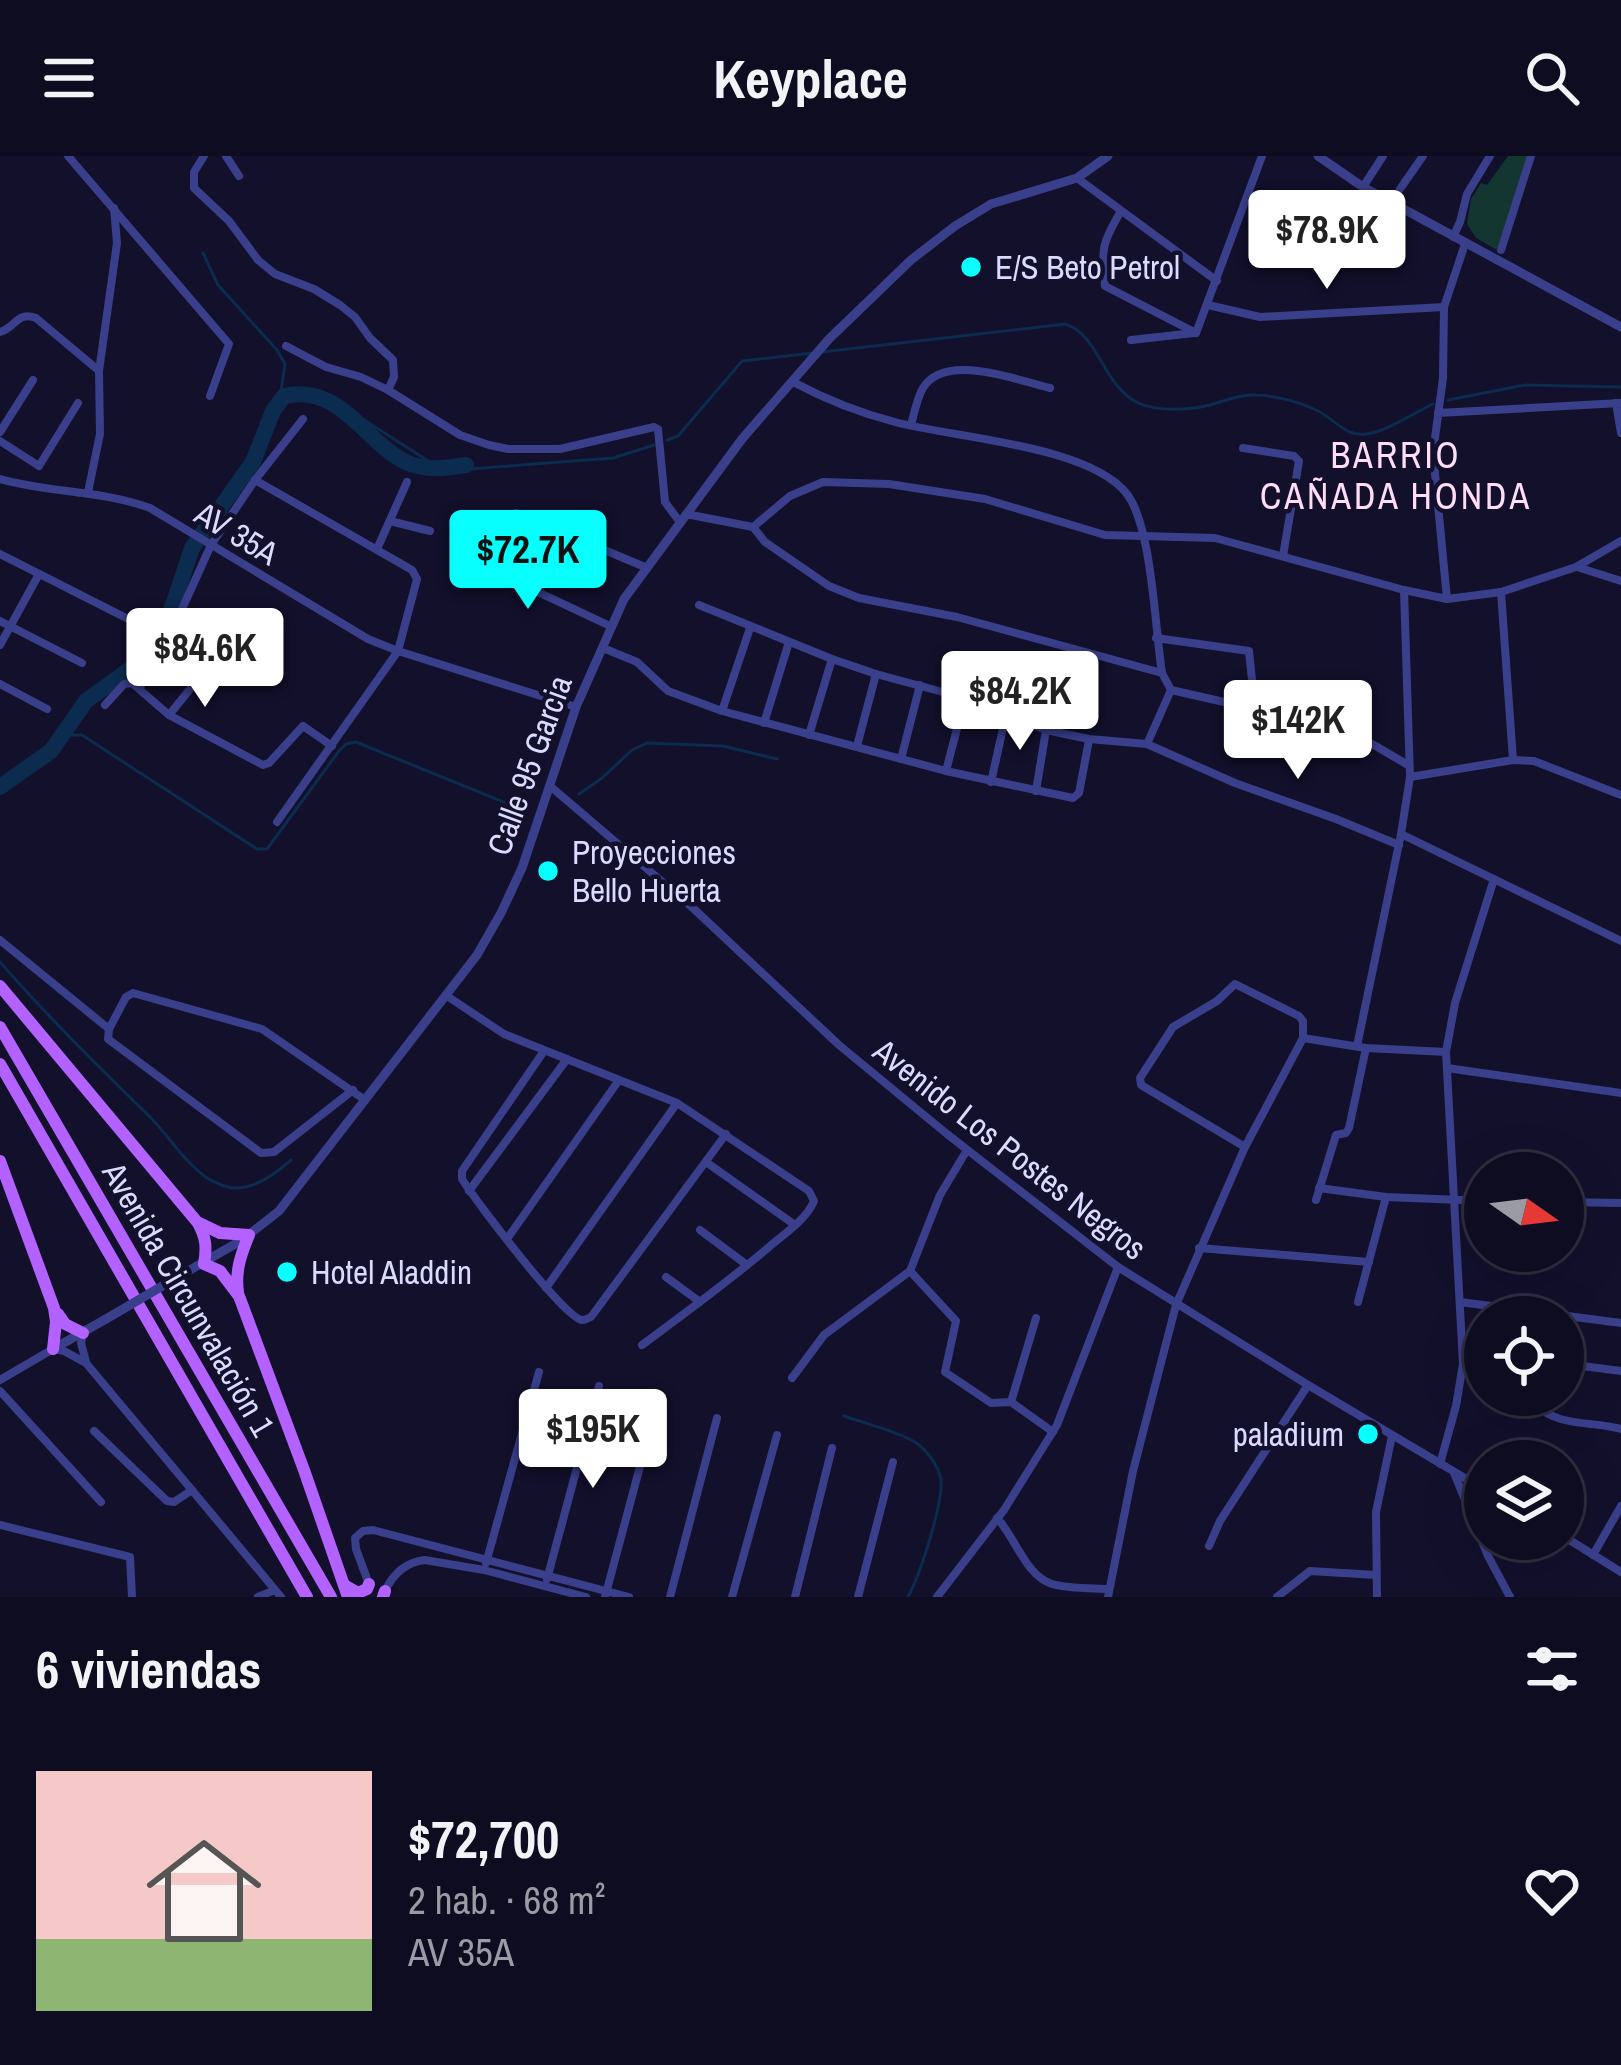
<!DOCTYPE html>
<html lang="es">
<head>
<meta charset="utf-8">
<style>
	:root { --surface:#0e0c20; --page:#171529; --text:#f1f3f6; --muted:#9b9ba5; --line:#2e2c3e; --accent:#07fffe }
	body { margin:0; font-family:"Archivo Narrow",sans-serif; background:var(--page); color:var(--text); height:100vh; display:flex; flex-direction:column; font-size:45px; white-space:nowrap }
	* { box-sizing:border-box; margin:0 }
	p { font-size:39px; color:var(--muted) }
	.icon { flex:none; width:66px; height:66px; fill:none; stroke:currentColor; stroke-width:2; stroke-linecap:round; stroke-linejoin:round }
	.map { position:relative; height:1441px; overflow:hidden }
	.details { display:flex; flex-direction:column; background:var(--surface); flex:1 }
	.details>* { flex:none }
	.needle { width:78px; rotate:104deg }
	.controls { position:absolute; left:1464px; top:996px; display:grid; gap:24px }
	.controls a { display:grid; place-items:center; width:120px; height:120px; border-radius:50%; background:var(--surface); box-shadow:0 12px 48px #0002,0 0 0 3px var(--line); font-size:60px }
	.price { position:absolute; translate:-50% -102px; padding:0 27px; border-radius:12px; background:#fff; color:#222; font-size:39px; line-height:78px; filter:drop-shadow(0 3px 6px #0008) }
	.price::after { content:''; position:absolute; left:50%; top:72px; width:36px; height:27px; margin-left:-18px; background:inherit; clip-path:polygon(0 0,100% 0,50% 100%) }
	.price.on { background:var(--accent); color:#111 }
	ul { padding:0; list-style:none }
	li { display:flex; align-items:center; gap:36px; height:300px; padding:0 36px }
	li+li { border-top:3px solid var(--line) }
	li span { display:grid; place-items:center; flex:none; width:336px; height:240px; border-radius:0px; color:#555 }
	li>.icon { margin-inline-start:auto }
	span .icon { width:144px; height:144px; fill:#fffc; stroke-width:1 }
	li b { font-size:51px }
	h2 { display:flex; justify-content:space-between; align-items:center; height:144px; padding:0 36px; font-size:51px }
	header { display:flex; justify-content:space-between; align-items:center; height:156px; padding:0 36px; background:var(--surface); font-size:54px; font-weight:700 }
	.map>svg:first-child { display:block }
</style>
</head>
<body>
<header><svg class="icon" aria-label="menu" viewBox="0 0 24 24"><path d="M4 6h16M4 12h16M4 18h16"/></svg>Keyplace<svg class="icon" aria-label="search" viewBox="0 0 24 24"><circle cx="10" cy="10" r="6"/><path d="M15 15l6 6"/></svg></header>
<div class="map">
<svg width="1621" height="1441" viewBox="0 0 1621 1441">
	<rect width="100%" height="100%" fill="#12102b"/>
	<!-- green -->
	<path fill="#133631" d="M 1508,0 L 1528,0 L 1497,94 L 1476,82 L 1467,68 L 1471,43 L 1481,27 L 1487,29 Z"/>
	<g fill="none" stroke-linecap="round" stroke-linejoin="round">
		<!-- stream -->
		<g stroke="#0b2b4f" stroke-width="3">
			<path d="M 822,196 L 1065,168 C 1099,178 1102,229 1138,247 C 1158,256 1189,254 1210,249 C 1225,245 1240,238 1255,239 C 1274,239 1300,246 1318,255 C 1334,263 1346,281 1366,278 C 1386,276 1414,257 1433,248"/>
			<path d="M 281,242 L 315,237 L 344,251 L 444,315 L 613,302 L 654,289"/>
			<path d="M 1448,244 L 1525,229 L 1621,231"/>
			<path d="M 667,284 L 678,280 L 742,205 L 813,197"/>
			<path d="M 68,579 L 82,579 L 257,693 L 267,693 L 339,595 L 346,588 L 356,586 L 523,654"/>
			<path d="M 0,627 L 65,580 L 87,539 L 99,528 L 149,504 L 161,482 L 189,391 L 244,320 L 260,292 L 267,260 L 280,242 L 285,208 L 277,194 L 218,129 L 203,97"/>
			<path d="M 579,638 L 602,622 L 632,594 L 647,587 L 723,590 L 777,603"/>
			<path d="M 0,806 C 47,860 98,910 150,961 C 169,980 184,1006 207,1022 C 213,1026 225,1031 233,1032 C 255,1033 275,1018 291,1004"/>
			<path d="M 844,1260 C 866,1268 894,1274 915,1286 C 926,1293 939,1310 941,1324 C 943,1348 920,1419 908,1441"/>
		</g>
		<!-- river -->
		<path stroke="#0b2b4f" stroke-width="16" d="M 0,631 L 51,595 L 86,545 L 148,500 L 160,488 L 192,392 L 253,306 L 273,255 L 284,240 C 342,227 365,288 408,307 C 427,315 447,312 466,309"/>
		<!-- minor -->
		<g stroke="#3a3f8c" stroke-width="8">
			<path d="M 68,0 L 229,188 L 210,240"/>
			<path d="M 204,0 L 194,16 L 194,32 L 229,65 L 258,104 L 275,118 L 314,133 L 340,149 L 355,161 L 370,182 L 393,204 L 394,221 L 388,234"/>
			<path d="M 226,0 L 239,20"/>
			<path d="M 1077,22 L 1217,125"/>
			<path d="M 1363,31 L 1383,0"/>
			<path d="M 1400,33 L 1423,0"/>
			<path d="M 1121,55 C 1102,87 1101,93 1105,130 L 1196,177"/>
			<path d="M 1453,81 L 1460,66 L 1467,38 L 1490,0"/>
			<path d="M 1501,94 L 1531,0"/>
			<path d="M 1208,149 L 1260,161 L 1444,151"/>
			<path d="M 0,176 C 15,172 17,155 36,162 L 98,214"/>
			<path d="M 1196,177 L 1262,0"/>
			<path d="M 1131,184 L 1194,177"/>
			<path d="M 286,190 L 326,211 L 361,221 L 388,234 L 460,279 L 489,289 L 508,293 L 560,293 L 654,271 L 658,273 L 665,346 L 679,365"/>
			<path d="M 793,226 C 825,243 860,257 895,266 C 954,282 1089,289 1127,338 C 1152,371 1155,473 1162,517 L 1171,534 L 1255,553 L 1367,585 L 1408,609"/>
			<path d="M 1616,247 L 1621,277"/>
			<path d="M 1438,257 L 1621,247"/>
			<path d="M 911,269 C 914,258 917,242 923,232 C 945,196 1017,224 1050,232"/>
			<path d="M 0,276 L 33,224"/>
			<path d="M 0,285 L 39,310 L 78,247"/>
			<path d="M 1243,292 L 1294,300 L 1299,305 L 1283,400"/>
			<path d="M 0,323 C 50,337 101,334 150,352 L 368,483 L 398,495 L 576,551"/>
			<path d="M 255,324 L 412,414 L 417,423 L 398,495 L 277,666"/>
			<path d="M 88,336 L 100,278 L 99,215 L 117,87 L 114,52"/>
			<path d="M 686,358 L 753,371 L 790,340 L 823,326 L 889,328 L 985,343 L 1105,379 L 1215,382 L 1404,434 L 1447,443 L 1501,436 L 1576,411 L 1621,385"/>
			<path d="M 390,365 L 430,375"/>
			<path d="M 753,371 L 765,386 L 829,430 L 859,442 L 957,461 L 1162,517"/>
			<path d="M 377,393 L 407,326"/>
			<path d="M 0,398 L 146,472"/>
			<path d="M 1577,411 L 1621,425"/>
			<path d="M 1501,436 L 1513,604"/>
			<path d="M 1447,443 L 1433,297 L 1443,222 L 1444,151 L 1465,88"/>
			<path d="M 699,449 L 832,503 L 876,518 L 965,542 L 1046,574 L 1089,583 L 1147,588 L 1235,627 L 1336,663 L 1399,689"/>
			<path d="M 0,465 L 82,507"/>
			<path d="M 610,470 L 485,411 L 483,408 L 508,360 L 516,357 L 645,411"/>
			<path d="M 1156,482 L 1249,495 L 1255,553"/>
			<path d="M 0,489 L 39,418"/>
			<path d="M 603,492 L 637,506 L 668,535 L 722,555 L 946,615 L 1073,642 L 1079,637 L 1089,584"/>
			<path d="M 0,528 L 47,553"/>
			<path d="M 139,532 L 184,477 L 182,453 L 211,389 L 255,324 L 303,263"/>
			<path d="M 105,549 L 124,528 L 132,527 L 169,559 L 263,609 L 269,607 L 303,570 L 332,590"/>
			<path d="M 722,555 L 750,472"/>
			<path d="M 169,559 L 195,527"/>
			<path d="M 764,567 L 789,486"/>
			<path d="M 809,579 L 832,503"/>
			<path d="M 1147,588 L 1171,534"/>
			<path d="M 857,590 L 876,518"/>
			<path d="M 901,603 L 920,529"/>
			<path d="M 946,615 L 965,542"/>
			<path d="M 1410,621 L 1513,604 L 1534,605 L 1621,639"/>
			<path d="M 991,626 L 1006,559"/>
			<path d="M 550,630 L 694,753 L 839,889 L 947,978 L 1118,1111 L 1308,1229 L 1485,1334"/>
			<path d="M 1036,635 L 1046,574"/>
			<path d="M 1401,678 L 1621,785"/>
			<path d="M 0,784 L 109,873 L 108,883 L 261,997 L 274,996 L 353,934"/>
			<path d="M 447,840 L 504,878 L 677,947 L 809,1035 L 814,1045 C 806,1064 784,1078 769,1091 C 728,1126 685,1157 642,1189"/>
			<path d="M 109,873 L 126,841 L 133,837 L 262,873 L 365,944"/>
			<path d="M 1357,890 L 1401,678 L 1410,621 L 1404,434"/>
			<path d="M 544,895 L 462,1015 L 462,1023 C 475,1044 565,1163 582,1164 C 586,1164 588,1162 591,1161 L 726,978"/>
			<path d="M 1447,912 L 1621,937"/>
			<path d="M 1245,991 L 1141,929 L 1140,922 L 1173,871 L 1217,845 L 1235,828 L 1299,860 L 1303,865 L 1303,882"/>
			<path d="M 706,1006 L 795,1069"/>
			<path d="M 1319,1032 L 1386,1041 L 1485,1045"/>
			<path d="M 469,1035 L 567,903"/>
			<path d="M 1316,1044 L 1336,979 L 1346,977 L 1349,972 L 1366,892"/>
			<path d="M 1563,1046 L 1621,1047"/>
			<path d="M 700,1074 L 747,1109"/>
			<path d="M 507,1083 L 619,924"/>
			<path d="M 1199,1092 L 1369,1106"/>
			<path d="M 910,1115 L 956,1165 L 945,1216 L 991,1247 L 1011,1246 L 1053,1276"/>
			<path d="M 666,1121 L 700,1146"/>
			<path d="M 546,1132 L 677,947"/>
			<path d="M 1358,1146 L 1386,1041"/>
			<path d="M 1460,1146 L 1621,1167"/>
			<path d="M 83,1177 L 81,1187 L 86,1206"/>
			<path d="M 1563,1200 L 1567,1208 L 1621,1215"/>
			<path d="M 792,1222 L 824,1179 L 910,1115 L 940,1039 L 967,994"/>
			<path d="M 0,1224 L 53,1193 L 64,1195 L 86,1207 L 281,1441"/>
			<path d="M 0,1235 L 101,1346"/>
			<path d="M 1011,1246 L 1036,1162"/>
			<path d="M 1537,1249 C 1557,1271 1593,1265 1621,1273"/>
			<path d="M 94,1275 L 167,1345 L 174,1346 L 192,1334"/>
			<path d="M 1440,1308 L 1456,1250 L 1463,1208 L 1446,896 L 1455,847 L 1494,723"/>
			<path d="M 1454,1317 L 1488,1400 L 1510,1441"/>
			<path d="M 997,1362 C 1015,1381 1026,1420 1052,1428 C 1069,1433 1091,1432 1109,1433"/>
			<path d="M 0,1369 L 130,1401 L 132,1441"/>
			<path d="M 1563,1380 L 1621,1416"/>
			<path d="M 1209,1390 L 1220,1365 L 1308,1229"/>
			<path d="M 1593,1399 L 1621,1350"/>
			<path d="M 486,1407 L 539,1216"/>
			<path d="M 547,1423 L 599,1230"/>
			<path d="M 369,1428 L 356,1393 L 355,1382 L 363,1375 L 373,1374 L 629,1441"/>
			<path d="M 385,1435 C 393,1418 406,1406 425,1404 L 484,1414 L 586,1441"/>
			<path d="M 258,1441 L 275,1434"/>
			<path d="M 605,1441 L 657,1247"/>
			<path d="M 670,1441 L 717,1262"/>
			<path d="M 732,1441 L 777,1279"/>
			<path d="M 795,1441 L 832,1292"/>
			<path d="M 858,1441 L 893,1306"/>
			<path d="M 937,1441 L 1004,1354 L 1057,1269 L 1118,1111"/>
			<path d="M 1108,1441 L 1133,1315 L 1176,1149 L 1245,991 L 1303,882 L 1366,892 L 1446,896"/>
			<path d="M 1277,1441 L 1310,1415 L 1376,1419"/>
			<path d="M 1377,1441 L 1376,1356 L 1392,1280"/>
		</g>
		<!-- tertiary -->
		<g stroke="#3a3f8c" stroke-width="9">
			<path d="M 1318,0 L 1363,31 L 1621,171"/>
			<path d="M 176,1122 L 242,1084 L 279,1055 L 477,799 L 501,757 L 522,712 L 576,551 L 624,443 L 742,283 L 829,183 L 911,104 L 955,70 L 991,48 L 1077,22 L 1108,0"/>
			<path d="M 53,1193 L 106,1163"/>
		</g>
		<!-- primary -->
		<g stroke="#b362ff" stroke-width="12">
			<path d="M 0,830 L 198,1067 C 206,1082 207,1091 204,1108 L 220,1115 L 239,1140 L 304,1314 L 348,1441"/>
			<path d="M 0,871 L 331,1441"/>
			<path d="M 0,908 L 307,1441"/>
			<path d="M 0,1005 L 54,1152 L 56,1166 L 53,1193"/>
			<path d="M 199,1067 L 220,1077 L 249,1079 C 241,1098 235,1115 238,1136"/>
			<path d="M 58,1158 L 65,1168 L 83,1177"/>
			<path d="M 344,1429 L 358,1437 L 367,1433 L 369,1428"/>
			<path d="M 383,1441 L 385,1435"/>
		</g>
		<!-- tertiary-bridge -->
		<path stroke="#3a3f8c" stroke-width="9" d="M 106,1163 L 176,1122"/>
	</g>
	<!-- markers -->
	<g fill="#07fffe" stroke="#12102b" stroke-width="4.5">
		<circle cx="971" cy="111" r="12"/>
		<circle cx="548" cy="715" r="12"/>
		<circle cx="287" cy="1116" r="12"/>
		<circle cx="1368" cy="1278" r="12"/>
	</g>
	<g text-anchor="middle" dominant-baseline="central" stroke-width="9" stroke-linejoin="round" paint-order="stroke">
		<!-- poi labels -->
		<g font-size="33" fill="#dbdbff" stroke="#12102b" text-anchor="start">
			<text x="995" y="111">E/S Beto Petrol</text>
			<text x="572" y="696">Proyecciones<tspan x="572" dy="38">Bello Huerta</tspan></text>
			<text x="311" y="1116">Hotel Aladdin</text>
			<text x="1344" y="1278" text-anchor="end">paladium</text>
		</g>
		<!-- street labels -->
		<g font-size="33" fill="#dbdbff" stroke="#12102b">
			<text transform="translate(237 377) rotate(31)">AV 35A</text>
			<text transform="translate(529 609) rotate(-70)">Calle 95 Garcia</text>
			<text transform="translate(1010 993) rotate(38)">Avenido Los Postes Negros</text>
			<text transform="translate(189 1143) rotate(60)">Avenida Circunvalación 1</text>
		</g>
		<!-- neighbourhood labels -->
		<g font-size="36" letter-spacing="3" fill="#ffddf6" stroke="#12102b">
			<text x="1396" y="299">BARRIO<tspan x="1396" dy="41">CAÑADA HONDA</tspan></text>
		</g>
	</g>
</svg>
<div class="controls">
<a><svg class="needle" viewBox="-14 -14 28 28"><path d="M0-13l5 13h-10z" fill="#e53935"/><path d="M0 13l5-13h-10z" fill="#9b9ba5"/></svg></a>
<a><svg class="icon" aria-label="locate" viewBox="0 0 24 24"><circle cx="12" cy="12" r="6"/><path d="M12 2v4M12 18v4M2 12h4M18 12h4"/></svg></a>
<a><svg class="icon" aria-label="layers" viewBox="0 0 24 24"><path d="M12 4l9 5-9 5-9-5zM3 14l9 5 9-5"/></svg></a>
</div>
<b class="price" style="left:1327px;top:136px">$78.9K</b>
<b class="price on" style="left:528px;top:456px">$72.7K</b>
<b class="price" style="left:205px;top:554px">$84.6K</b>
<b class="price" style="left:1020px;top:597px">$84.2K</b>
<b class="price" style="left:1298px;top:626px">$142K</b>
<b class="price" style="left:593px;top:1335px">$195K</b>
</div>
<section class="details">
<h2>6 viviendas<svg class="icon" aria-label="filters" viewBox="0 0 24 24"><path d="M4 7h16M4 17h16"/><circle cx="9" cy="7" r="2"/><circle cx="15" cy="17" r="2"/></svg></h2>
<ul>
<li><span style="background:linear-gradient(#f6c9c9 70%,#8fb573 0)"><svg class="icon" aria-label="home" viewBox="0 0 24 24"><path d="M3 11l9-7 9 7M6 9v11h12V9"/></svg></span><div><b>$72,700</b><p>2 hab. · 68 m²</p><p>AV 35A</p></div><svg class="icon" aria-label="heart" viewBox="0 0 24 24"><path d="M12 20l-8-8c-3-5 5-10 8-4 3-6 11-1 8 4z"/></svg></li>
</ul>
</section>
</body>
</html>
